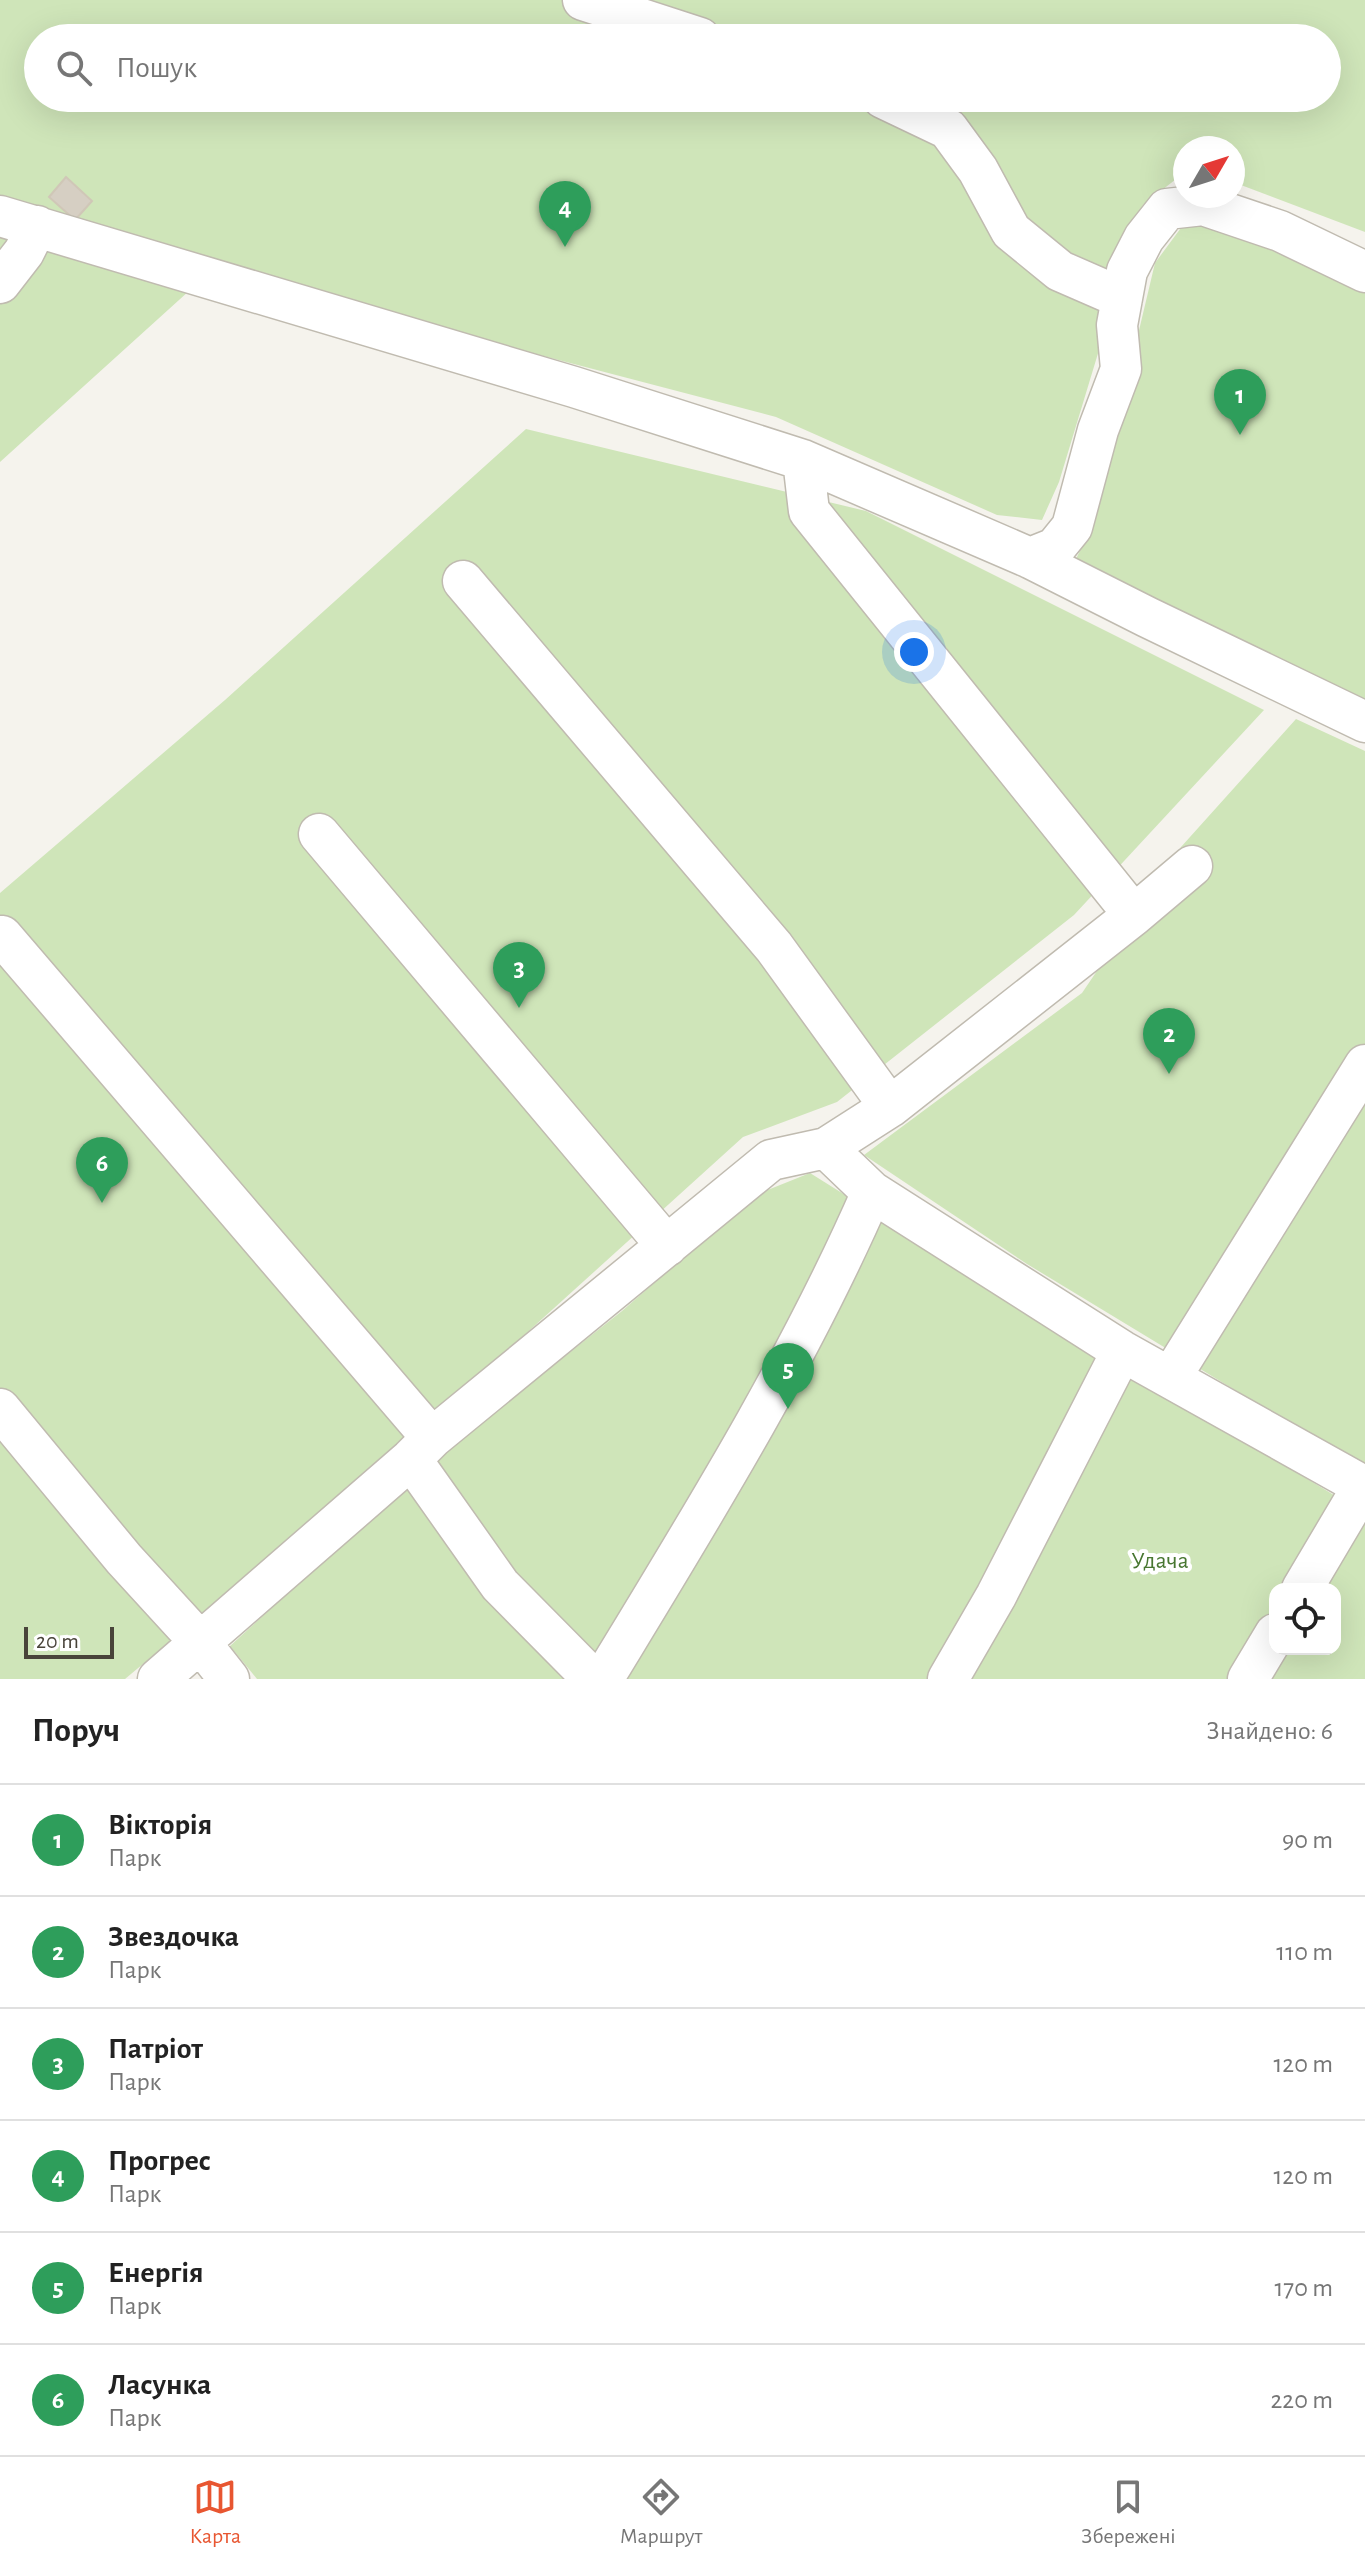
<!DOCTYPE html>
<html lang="uk">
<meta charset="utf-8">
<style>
body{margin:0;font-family:"Alegreya Sans",sans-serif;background:#f6f6f6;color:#222}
.controls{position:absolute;right:24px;bottom:24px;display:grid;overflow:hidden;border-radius:16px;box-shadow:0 8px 32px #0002}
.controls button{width:72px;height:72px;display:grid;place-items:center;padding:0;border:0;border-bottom:2px solid #e0e0e0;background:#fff;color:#222;font:40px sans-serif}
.compass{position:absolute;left:1173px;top:136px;width:72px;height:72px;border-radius:50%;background:#fff;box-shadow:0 8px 32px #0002;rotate:51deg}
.scale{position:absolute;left:24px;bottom:20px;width:90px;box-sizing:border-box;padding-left:8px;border:4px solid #49443a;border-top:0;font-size:22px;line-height:28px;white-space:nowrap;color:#49443a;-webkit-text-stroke:6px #fff;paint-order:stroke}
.you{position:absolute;left:914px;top:652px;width:28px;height:28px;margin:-20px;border:6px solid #fff;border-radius:50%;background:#1a73e8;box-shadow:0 0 0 12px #1a73e833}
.badge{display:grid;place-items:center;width:52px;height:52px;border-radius:50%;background:#e85631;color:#fff;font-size:26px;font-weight:700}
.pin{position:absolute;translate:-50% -66px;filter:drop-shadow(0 2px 4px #0008)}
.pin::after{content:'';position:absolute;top:42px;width:28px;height:24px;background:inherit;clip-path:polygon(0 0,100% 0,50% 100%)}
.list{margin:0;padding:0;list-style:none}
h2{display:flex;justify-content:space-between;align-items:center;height:104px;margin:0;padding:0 32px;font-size:34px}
h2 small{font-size:26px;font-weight:400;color:#767676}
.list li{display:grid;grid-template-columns:52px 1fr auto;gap:24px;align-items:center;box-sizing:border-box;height:112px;padding:0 32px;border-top:2px solid #e0e0e0}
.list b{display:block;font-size:30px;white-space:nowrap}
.list p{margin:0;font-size:26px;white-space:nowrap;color:#767676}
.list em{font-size:26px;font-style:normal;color:#767676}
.icon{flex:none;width:44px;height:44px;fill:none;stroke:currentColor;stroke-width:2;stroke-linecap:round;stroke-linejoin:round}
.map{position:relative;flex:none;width:1365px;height:1679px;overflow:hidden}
.search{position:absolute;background:#fff;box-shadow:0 8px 32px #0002;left:24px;right:24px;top:24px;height:88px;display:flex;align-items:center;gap:20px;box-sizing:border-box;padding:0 28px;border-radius:44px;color:#767676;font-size:30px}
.sheet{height:776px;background:#fff}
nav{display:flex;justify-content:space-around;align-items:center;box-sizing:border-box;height:112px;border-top:2px solid #e0e0e0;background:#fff;font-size:22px;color:#767676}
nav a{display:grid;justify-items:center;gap:4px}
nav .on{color:#e85631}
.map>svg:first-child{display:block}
.green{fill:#cfe5b9;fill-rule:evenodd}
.building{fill:#d6cfc3;stroke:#d0c7b7;stroke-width:2}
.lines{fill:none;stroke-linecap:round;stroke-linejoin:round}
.minor-casing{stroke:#c0bbb0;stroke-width:43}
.minor{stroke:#fff;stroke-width:40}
.labels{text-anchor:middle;stroke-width:8;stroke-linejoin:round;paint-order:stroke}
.park-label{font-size:24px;fill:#487731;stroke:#fff}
</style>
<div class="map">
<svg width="1365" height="1679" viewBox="0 0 1365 1679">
<rect width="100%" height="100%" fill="#f5f3ed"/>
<path class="green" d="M0,0H1365V232L1233,182V148H1185V172L1143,205L1059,482L1042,520L997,515L776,417L348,305L221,262L0,462ZM38,38H1327V98H38Z
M1189,217L1300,253L1365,286V702L1075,561L1093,524L1155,263Z
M526,429L866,511L1264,710L1074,915L837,1102L743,1137L436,1415L0,915V893L225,700Z
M1296,719L1365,751V1469L1027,1264L864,1155L1082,993L1181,847Z
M0,964L410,1441L125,1679H0Z
M810,1173L1104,1357L932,1679H257L230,1646L434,1460L622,1311L755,1195Z
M1122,1366L1365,1514V1679H960ZM1275,1589H1335V1649H1275Z"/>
<path class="building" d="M66,177L92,201L75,220L49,197Z"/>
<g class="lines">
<g class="minor-casing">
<path id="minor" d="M583,0L700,38
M883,98L948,129L978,170L1011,231L1060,271L1122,298
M0,216L574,387L803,460L1030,558L1147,617L1365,722
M0,283L24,252L37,226
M803,460L809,511L1134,915
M1030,558L1055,548L1072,527L1098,430L1121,369L1117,325L1127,271L1144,238L1167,209L1203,205L1280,231L1365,272
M463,581L774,947L890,1107
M319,834L667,1246
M2,936L432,1438
M826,1148L872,1192L1122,1351L1365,1487
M1171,1377L1365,1065
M0,1409L124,1559L200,1642L229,1679
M411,1459L500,1585L593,1679
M1302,1589L1363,1486
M158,1679L411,1459L432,1438L771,1160L826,1148L890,1107L1134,915L1192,866
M603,1679C699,1521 798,1362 872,1192
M948,1679L996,1596L1122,1351
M1248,1679L1275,1634"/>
</g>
<use href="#minor" class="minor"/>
</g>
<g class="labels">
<g class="park-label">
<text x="1160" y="1568">Удача</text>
</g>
</g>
</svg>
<div class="controls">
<button><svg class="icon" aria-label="locate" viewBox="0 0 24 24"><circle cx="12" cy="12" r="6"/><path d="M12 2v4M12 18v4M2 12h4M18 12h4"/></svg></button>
</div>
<svg class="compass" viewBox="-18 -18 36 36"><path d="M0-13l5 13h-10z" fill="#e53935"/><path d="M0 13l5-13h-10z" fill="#767676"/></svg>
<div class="scale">20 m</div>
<div class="you"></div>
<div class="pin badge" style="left:1240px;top:435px;background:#2e9e5b">1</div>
<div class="pin badge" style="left:1169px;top:1074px;background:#2e9e5b">2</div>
<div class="pin badge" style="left:519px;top:1008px;background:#2e9e5b">3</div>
<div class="pin badge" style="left:565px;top:247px;background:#2e9e5b">4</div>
<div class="pin badge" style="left:788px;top:1409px;background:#2e9e5b">5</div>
<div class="pin badge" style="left:102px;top:1203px;background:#2e9e5b">6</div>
<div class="search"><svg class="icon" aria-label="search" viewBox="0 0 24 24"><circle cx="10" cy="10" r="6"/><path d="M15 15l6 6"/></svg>Пошук</div>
</div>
<section class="sheet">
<h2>Поруч<small>Знайдено: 6</small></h2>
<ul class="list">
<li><span class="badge" style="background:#2e9e5b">1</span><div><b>Вікторія</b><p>Парк</p></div><em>90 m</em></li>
<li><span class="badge" style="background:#2e9e5b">2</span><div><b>Звездочка</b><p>Парк</p></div><em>110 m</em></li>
<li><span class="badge" style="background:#2e9e5b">3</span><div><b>Патріот</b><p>Парк</p></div><em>120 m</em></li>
<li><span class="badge" style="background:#2e9e5b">4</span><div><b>Прогрес</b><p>Парк</p></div><em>120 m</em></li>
<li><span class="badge" style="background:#2e9e5b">5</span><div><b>Енергія</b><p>Парк</p></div><em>170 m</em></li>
<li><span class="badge" style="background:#2e9e5b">6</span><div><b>Ласунка</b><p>Парк</p></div><em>220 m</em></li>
</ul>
</section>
<nav>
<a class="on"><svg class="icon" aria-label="map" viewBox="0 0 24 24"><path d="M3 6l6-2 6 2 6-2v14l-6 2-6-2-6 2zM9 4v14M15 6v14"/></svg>Карта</a>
<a><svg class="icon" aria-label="directions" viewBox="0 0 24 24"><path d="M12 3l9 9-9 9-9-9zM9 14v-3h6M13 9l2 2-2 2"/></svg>Маршрут</a>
<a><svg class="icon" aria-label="saved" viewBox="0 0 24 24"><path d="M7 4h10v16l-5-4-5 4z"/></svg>Збережені</a>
</nav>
